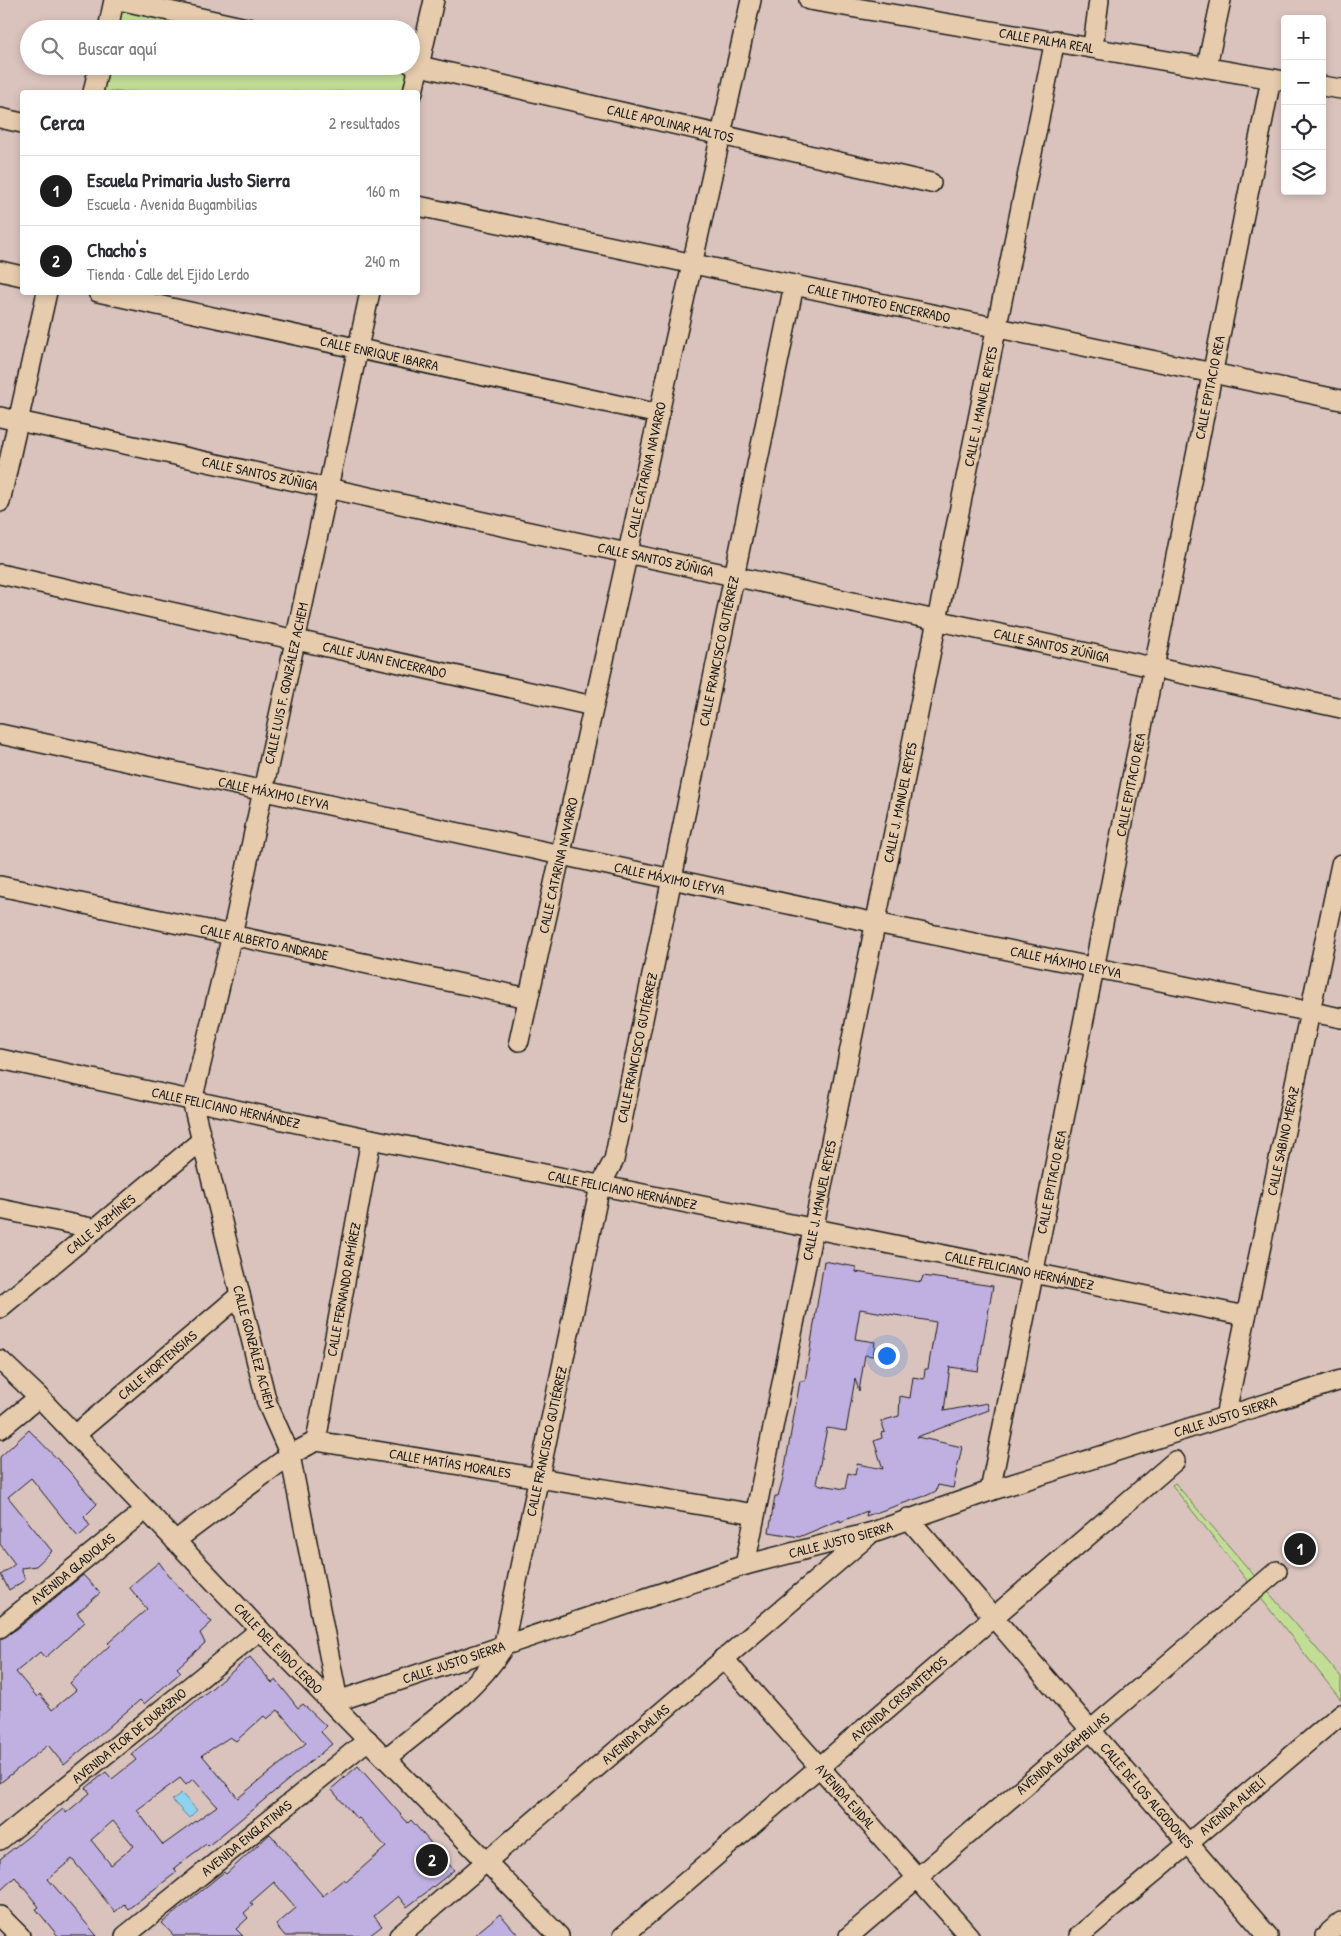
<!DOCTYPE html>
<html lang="es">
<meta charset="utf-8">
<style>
body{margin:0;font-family:"Patrick Hand",sans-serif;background:#f7f7f7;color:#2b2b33}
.controls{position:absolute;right:15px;top:15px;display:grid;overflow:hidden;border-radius:5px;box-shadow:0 2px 8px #0003}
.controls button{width:45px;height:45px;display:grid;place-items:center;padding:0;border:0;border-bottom:1px solid #e1e1e2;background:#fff;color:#2b2b33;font:25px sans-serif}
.you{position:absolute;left:886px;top:1355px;width:18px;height:18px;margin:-12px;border:4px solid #fff;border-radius:50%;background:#1a73e8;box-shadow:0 0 0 8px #1a73e833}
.badge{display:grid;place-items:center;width:32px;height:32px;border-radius:50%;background:#1c1c1c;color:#fff;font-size:16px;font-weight:700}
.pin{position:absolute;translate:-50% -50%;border:2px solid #fff;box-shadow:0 1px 5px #0006}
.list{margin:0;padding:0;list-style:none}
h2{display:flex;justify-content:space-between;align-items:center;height:65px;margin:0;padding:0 20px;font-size:21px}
h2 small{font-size:16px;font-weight:400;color:#7c7c81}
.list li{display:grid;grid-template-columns:32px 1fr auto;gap:15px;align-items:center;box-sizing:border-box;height:70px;padding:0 20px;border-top:1px solid #e1e1e2}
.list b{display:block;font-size:19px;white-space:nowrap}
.list p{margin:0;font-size:16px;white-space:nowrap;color:#7c7c81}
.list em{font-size:16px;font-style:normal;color:#7c7c81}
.icon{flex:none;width:28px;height:28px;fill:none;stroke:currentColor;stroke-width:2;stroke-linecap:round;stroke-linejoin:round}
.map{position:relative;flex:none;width:1341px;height:1936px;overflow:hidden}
.search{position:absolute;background:#fff;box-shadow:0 2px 8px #0003;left:20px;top:20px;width:400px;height:55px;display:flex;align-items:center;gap:12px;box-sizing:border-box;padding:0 18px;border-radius:28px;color:#7c7c81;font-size:19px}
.panel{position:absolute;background:#fff;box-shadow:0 2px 8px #0003;left:20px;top:90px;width:400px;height:205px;border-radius:5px}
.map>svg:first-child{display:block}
.green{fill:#c2de95;stroke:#6f7d58}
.water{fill:#8ed2ef;stroke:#60899b}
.building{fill:#bfb0e1;stroke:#1c1c1c;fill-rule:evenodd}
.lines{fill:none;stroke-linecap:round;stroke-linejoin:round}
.minor-casing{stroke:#1c1c1c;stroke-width:22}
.minor{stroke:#e6cbad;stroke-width:19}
.labels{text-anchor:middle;stroke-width:4;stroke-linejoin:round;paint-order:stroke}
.street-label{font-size:14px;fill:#1c1c1c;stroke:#e6cbad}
</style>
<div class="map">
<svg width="1341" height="1936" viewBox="0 0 1341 1936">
<rect width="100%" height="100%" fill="#dac3bd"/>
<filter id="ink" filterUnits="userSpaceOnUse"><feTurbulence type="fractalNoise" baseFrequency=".02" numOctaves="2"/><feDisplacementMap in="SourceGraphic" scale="10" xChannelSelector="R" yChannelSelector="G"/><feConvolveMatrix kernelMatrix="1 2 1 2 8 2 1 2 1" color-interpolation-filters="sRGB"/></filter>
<g filter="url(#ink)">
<path class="green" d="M112,0L253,29H105Z
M95,66H411L414,92H89Z
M1175,1483L1341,1677V1700L1172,1485Z"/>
<path class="water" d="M181,1793L197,1810L189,1818L172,1800Z"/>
<path class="building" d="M824,1261L856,1267V1272L888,1277L921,1282L923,1276L993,1286L978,1371L950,1367L944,1411L987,1403L989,1410L917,1437L962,1447L953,1488L938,1485L936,1491L928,1495L866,1516L867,1511L840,1522V1520L799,1537L769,1532L775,1496H778L783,1478L800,1381H805ZM860,1309L936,1322L928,1369H925L924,1379L913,1377L910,1398L900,1396L899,1416L881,1421L885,1432L881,1433L882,1438L874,1441L883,1469L857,1464L855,1475L848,1473L845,1489L816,1484L827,1428L846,1431L855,1379L859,1391L865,1355L873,1356L875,1342L855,1339Z
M29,1430L69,1471L97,1504L84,1517L90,1526L78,1537L31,1478L8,1497L52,1551L36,1566L21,1568L25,1580L9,1590L1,1575L15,1564L0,1544V1457Z
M159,1562L168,1575L212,1622L200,1633L205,1643L177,1668L181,1672L144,1704L140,1700L64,1765L48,1745L0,1783V1639L17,1629L83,1575L100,1593L77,1613L85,1622L45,1658L40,1652L16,1672L37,1697L40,1694L52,1710L76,1690L70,1683L110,1645L108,1643L147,1609L129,1587Z
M250,1657L272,1683L276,1680L298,1708L303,1704L326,1726L321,1732L332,1744L208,1846L206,1844L174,1868L177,1872L128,1909L124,1904L115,1912L72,1859L48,1879L97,1936H58L36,1909L39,1907L15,1877L0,1891V1859L63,1809L66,1813L90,1793L86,1788L106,1772L112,1779L136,1760L131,1754ZM278,1710L306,1743L238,1798L202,1755L230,1737L236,1741L264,1716L267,1719ZM180,1778L186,1785L193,1779L217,1806L163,1845L137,1810ZM113,1821L134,1846L111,1865L91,1840Z
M358,1766L408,1823L411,1820L454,1870L428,1891L407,1907L398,1896L374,1916L382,1926L369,1936H285L276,1925L296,1908L274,1882L250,1903L253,1905L244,1913L248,1918L236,1929L243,1936H174L162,1923L224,1872L226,1874L270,1834L323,1896L344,1879L346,1882L386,1847L359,1818L357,1819L331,1789Z
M500,1914L519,1936H473Z"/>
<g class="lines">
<g class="minor-casing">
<g id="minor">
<path d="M119,0L251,29"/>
<path id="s1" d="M809,0L1285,81"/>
<path d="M108,29L114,0"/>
<path d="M1093,46L1099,0"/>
<path id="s2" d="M411,64L931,183"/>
<path d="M1207,66L1221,0"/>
<path d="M1322,86L1341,89"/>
<path d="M93,92L99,66"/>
<path d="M413,92L434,0"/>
<path d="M0,118L22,123"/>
<path id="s3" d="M418,206L1341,400"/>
<path d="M0,271L22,276"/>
<path id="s4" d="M98,292L659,414"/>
<path id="s5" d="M0,417L1341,708"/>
<path d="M0,502L47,292"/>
<path id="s6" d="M0,574L593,706"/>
<path id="s7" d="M0,734L876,923L1341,1018"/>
<path id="s8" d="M0,886L528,998"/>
<path id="s9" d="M519,1041L751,0"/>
<path id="s10" d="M0,1059L371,1139L1246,1316"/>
<path d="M0,1209L96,1229"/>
<path id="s11" d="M0,1308L202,1140"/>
<path id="s12" d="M0,1360L39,1397L260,1630L559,1936"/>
<path id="s13" d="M1225,1417L1341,864"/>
<path d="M0,1429L39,1397"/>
<path id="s14" d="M75,1435L240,1295"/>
<path id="s15" d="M316,1441L371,1139"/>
<path id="s16" d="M990,1491L1271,79"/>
<path id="s17" d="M908,1518L1268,1936"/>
<path id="s18" d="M175,1541L290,1455L316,1441L755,1514"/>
<path id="s19" d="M745,1565L1055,40"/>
<path id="s20" d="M0,1628L145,1510"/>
<path id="s21" d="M723,1658L969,1936"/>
<path id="s22" d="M338,1701L745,1565L873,1532L990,1491L1341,1380"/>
<path id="s23" d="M338,1710V1701L290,1455L267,1403L192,1101L232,935L370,292"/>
<path id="s24" d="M385,1759C426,1725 475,1693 503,1648L600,1186L614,1160L794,285"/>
<path id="s25" d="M0,1840L260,1630"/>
<path d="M0,1916L20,1936"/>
<path id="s26" d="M125,1936L368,1740"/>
<path id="s27" d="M399,1936L868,1536"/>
<path id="s28" d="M623,1936L1175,1461"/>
<path id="s29" d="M849,1936L1277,1571"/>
<path id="s30" d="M1079,1936L1341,1714"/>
<path d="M1325,1936L1341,1922"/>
</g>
</g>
<use href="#minor" class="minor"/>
</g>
</g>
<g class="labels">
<g class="street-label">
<text dy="5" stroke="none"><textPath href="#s1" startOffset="241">CALLE PALMA REAL</textPath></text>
<text dy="5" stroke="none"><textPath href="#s2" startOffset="266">CALLE APOLINAR MALTOS</textPath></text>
<text dy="5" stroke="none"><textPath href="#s3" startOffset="471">CALLE TIMOTEO ENCERRADO</textPath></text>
<text dy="5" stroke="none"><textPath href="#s4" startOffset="288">CALLE ENRIQUE IBARRA</textPath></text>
<text dy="5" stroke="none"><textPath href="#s16" startOffset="1125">CALLE EPITACIO REA</textPath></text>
<text dy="5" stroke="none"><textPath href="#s19" startOffset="1182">CALLE J. MANUEL REYES</textPath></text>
<text dy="5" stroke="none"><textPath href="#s9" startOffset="585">CALLE CATARINA NAVARRO</textPath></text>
<text dy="5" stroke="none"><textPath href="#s5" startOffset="266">CALLE SANTOS ZÚÑIGA</textPath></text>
<text dy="5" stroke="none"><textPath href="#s5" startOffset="671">CALLE SANTOS ZÚÑIGA</textPath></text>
<text dy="5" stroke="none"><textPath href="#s5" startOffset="1076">CALLE SANTOS ZÚÑIGA</textPath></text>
<text dy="5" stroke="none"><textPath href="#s24" startOffset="1184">CALLE FRANCISCO GUTIÉRREZ</textPath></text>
<text dy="5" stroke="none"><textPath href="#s6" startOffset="394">CALLE JUAN ENCERRADO</textPath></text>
<text dy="5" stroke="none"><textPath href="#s23" startOffset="1056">CALLE LUIS F. GONZÁLEZ ACHEM</textPath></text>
<text dy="5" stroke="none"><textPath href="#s16" startOffset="720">CALLE EPITACIO REA</textPath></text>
<text dy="5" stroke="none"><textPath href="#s7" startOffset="280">CALLE MÁXIMO LEYVA</textPath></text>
<text dy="5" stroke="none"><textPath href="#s19" startOffset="778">CALLE J. MANUEL REYES</textPath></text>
<text dy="5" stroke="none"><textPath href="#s9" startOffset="180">CALLE CATARINA NAVARRO</textPath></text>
<text dy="5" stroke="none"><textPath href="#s7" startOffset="685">CALLE MÁXIMO LEYVA</textPath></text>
<text dy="5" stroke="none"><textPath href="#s8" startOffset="270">CALLE ALBERTO ANDRADE</textPath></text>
<text dy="5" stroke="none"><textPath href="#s7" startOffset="1090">CALLE MÁXIMO LEYVA</textPath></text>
<text dy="5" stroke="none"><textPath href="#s24" startOffset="779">CALLE FRANCISCO GUTIÉRREZ</textPath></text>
<text dy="5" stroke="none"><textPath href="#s10" startOffset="231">CALLE FELICIANO HERNÁNDEZ</textPath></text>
<text dy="5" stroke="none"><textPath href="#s13" startOffset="282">CALLE SABINO MERAZ</textPath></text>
<text dy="5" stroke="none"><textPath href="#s16" startOffset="315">CALLE EPITACIO REA</textPath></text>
<text dy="5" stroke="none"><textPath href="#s10" startOffset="636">CALLE FELICIANO HERNÁNDEZ</textPath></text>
<text dy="5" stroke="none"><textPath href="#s19" startOffset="372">CALLE J. MANUEL REYES</textPath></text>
<text dy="5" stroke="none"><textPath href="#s11" startOffset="131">CALLE JAZMÍNES</textPath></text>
<text dy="5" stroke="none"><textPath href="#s10" startOffset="1041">CALLE FELICIANO HERNÁNDEZ</textPath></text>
<text dy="5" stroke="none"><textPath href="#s15" startOffset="154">CALLE FERNANDO RAMÍREZ</textPath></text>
<text transform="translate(254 1347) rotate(75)" y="5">CALLE GONZÁLEZ ACHEM</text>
<text dy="5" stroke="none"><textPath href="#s14" startOffset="108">CALLE HORTENSIAS</textPath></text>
<text dy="5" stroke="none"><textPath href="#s22" startOffset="932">CALLE JUSTO SIERRA</textPath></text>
<text dy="5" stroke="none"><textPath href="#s24" startOffset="374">CALLE FRANCISCO GUTIÉRREZ</textPath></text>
<text dy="5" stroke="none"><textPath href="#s18" startOffset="309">CALLE MATÍAS MORALES</textPath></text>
<text dy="5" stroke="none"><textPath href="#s22" startOffset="528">CALLE JUSTO SIERRA</textPath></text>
<text dy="5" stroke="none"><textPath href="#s20" startOffset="94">AVENIDA GLADIOLAS</textPath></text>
<text dy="5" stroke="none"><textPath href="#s12" startOffset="401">CALLE DEL EJIDO LERDO</textPath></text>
<text dy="5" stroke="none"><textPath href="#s22" startOffset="122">CALLE JUSTO SIERRA</textPath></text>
<text dy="5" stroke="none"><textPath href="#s28" startOffset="364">AVENIDA CRISANTEMOS</textPath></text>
<text dy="5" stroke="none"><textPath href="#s27" startOffset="311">AVENIDA DALIAS</textPath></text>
<text dy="5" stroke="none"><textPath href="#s25" startOffset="166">AVENIDA FLOR DE DURAZNO</textPath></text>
<text dy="5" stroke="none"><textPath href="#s29" startOffset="281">AVENIDA BUGAMBILIAS</textPath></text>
<text dy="5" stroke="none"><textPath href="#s17" startOffset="366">CALLE DE LOS ALGODONES</textPath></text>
<text dy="5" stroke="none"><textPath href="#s21" startOffset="185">AVENIDA EJIDAL</textPath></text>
<text dy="5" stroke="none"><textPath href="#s30" startOffset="201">AVENIDA ALHELÍ</textPath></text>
<text dy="5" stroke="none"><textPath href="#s26" startOffset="156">AVENIDA ENGLATINAS</textPath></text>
</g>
</g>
</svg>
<div class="controls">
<button>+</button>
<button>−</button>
<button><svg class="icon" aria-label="locate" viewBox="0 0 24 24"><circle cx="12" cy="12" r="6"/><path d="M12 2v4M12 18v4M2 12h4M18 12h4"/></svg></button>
<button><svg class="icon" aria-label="layers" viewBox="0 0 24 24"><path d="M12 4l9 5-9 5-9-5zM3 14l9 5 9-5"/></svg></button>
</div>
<div class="you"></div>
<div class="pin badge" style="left:1300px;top:1549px">1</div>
<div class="pin badge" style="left:432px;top:1860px">2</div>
<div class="search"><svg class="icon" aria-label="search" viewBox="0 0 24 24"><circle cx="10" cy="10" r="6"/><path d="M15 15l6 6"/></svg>Buscar aquí</div>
<section class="panel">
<h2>Cerca<small>2 resultados</small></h2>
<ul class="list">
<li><span class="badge">1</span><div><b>Escuela Primaria Justo Sierra</b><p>Escuela · Avenida Bugambilias</p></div><em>160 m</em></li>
<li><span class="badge">2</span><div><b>Chacho's</b><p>Tienda · Calle del Ejido Lerdo</p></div><em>240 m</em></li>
</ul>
</section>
</div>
